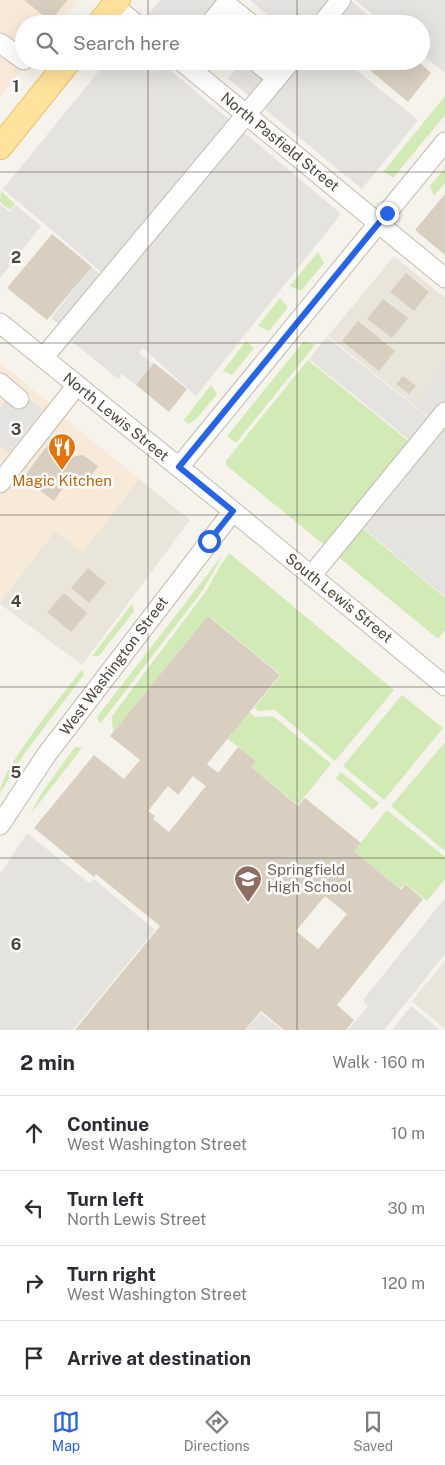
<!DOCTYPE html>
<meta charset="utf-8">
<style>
body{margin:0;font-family:"Public Sans",sans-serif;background:#f2f2f3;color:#2b2b33}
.stop{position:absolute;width:15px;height:15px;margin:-11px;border:4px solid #2563eb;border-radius:50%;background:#fff}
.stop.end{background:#2563eb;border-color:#fff;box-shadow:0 1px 5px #0008}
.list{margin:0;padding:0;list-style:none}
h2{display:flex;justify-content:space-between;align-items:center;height:65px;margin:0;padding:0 20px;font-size:21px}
h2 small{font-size:16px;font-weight:400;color:#7c7c81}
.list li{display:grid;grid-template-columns:32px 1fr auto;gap:15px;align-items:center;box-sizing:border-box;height:75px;padding:0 20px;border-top:1px solid #e1e1e2}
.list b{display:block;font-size:19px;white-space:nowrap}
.list p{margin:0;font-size:16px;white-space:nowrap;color:#7c7c81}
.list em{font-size:16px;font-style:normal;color:#7c7c81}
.icon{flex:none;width:28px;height:28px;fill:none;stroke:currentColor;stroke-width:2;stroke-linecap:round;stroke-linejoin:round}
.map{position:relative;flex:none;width:445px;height:1030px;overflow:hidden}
.search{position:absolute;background:#fff;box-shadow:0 5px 20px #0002;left:15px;right:15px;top:15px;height:55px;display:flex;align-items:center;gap:12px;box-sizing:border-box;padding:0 18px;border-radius:28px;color:#7c7c81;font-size:19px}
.sheet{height:365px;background:#fff}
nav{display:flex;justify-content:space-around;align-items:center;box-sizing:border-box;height:70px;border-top:1px solid #e1e1e2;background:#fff;font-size:14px;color:#7c7c81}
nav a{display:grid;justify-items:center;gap:2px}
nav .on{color:#2563eb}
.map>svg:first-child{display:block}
.residential{fill:#eae5da}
.commercial{fill:#f7ead8}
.green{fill:#d2eab5}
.parking{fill:#e5e3e0}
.building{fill:#d8cfc1;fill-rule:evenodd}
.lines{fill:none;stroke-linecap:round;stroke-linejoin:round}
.minor-casing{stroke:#c2bbae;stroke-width:21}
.major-casing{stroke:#e6c16a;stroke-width:26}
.minor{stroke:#fff;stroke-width:19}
.major{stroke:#ffe39c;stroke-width:24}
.route{stroke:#2563eb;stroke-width:6}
.grid{fill:none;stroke:#4b4439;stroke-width:1;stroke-opacity:0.55}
.labels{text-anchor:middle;stroke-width:5;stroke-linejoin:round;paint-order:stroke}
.street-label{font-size:15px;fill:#4b4439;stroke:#fff}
.food-label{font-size:15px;fill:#c56008;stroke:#fff}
.education-label{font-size:15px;fill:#785e54;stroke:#fff;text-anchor:start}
.grid-label{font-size:16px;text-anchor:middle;font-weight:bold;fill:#4b4439;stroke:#fff;stroke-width:5;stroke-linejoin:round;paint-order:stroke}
</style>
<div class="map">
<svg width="445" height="1030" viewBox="0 0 445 1030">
<rect width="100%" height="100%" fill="#f6f3ec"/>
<path class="residential" d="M394,256L445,298V404L432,420L328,336Z
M139,479L190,520L82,665L0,604V602L55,531L83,552Z
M445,961V1029L412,1001Z"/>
<path class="commercial" d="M0,0H78L59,24H24V61H29L0,96Z
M0,363L53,406L0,473Z
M60,414L139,479L83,552L55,531L0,602V491Z"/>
<path class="green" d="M445,96V115L393,178L384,171Z
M445,168V183L434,196L430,186Z
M1,191L15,204L10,210L0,202Z
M318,252L324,263L301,291L290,286Z
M280,298L288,307L269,331L258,326Z
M246,341L254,348L232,375L223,371Z
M304,341L315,345L236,443L227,436Z
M308,360L412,444L328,548L226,465V461Z
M211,385L217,394L196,419L188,424L184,420Z
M360,526L445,598V630L438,639L336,555Z
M224,553L203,590L100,724L97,717Z
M229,553L394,690L335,761L275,710L258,711L254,708L281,675L209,616L113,732L112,716L207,590L219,568Z
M132,604L134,611L99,656H92Z
M82,669L84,675L24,754L0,793C0,769 65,692 82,669Z
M402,695L443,728L384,800L343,766Z
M249,712L255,717L273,716L331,764L298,805L251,767L256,761L228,739Z
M445,742V851L391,806Z
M75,747L82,748L30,815L41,794Z
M341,772L379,803L373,810L336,778Z
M387,810L445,857V879L427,901L405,883L400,889L354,851Z"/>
<path class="parking" d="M160,0H224L205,24H160L149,14Z
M250,0H332L312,24H278Z
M350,0L379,24H327Z
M355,0H445V73L421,54V24H384Z
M107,61H159L232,122L106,276L3,189Z
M242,61H282L251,97L228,79Z
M299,61H345L418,120L362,189L261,106Z
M240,129L341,214L196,396L143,348L139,353L153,364L136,385L122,374L118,379L68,338Z
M0,204L10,212L16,205L41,226L0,278Z
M92,267L104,278L63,328L51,318Z
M327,337L431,420L413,443L309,359Z
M445,363V403L432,419L415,406L436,380L433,377Z
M16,388L43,410L9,453L0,446V407Z
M445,420V597L360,525Z
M27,833L89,883L94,879L155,930L73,1030H0V874Z
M445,898V954L384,1030H348L368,1006L363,1000Z
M411,1006L440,1030H392Z
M261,1013L282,1030H246Z"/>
<path class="building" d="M24,0H68L50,21Z
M228,9L244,24H215Z
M359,61H418L431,73L408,102Z
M445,194V255L415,230Z
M52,234L92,267L47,320L7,288Z
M406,273L429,292L414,311L390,292Z
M383,299L408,318L392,338L367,319Z
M358,321L395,351L379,371L342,341Z
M154,363L187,389L169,412L136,385Z
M403,376L416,386L409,394L396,384Z
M47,446L62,458L83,455L98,466L87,482L65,485L54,501L23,478Z
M88,568L106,583L89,603L71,588Z
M64,593L87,613L71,632L47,612Z
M208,616L280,675L207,764L218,773L238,747L256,761L251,767L298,806L305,798L361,843L354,851L401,890L405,884L423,899L337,1005L354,1020L346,1030H284L261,1011L245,1030H75L160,926L96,874L94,877L34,828L94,755L124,779L140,760L110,736ZM193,776L206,786L169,832L153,819L155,816L148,811L168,786L178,795ZM325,896L347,914L318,949L296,931Z"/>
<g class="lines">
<g class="minor-casing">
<path id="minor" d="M114,6L136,24
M210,24L226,4L251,24
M322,24L341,0
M0,43L24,60
M181,61L445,278
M260,65L277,78
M0,323L217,498L445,686
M43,358L291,61
M0,383L19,399
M179,467L445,142
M0,483L77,385
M311,576L445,412
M0,825L47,754L233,511"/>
</g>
<g class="major-casing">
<path id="major" d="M99,24L118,0
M0,147L69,61"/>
</g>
<use href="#minor" class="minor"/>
<use href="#major" class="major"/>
</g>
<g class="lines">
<path class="route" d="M209,541L233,511L179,467L387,213"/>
</g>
<path class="grid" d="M148,0V24M297,0V24M148,61V1030M297,61V1030M0,172H445M0,343H445M0,515H445M0,687H445M0,858H445"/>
<defs>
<g id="restaurant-pin" transform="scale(1.4375)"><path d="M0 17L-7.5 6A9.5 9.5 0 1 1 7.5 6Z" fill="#e8710a" stroke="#fff"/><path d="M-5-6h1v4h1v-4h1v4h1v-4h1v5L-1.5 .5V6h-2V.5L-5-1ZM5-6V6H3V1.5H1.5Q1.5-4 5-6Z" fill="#fff"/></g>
<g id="school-pin" transform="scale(1.4375)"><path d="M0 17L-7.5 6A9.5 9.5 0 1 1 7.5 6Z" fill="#8d6e63" stroke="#fff"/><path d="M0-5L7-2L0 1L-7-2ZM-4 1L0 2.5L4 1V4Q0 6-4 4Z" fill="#fff"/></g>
</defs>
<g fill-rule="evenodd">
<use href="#restaurant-pin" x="62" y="447"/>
<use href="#school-pin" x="248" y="879"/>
</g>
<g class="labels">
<g class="street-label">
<text transform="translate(280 142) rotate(39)" y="5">North Pasfield Street</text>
<text transform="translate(116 417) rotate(39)" y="5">North Lewis Street</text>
<text transform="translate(339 598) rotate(39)" y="5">South Lewis Street</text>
<text transform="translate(114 666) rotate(-53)" y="5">West Washington Street</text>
</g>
<g class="food-label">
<text x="62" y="486">Magic Kitchen</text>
</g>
<g class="education-label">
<text x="267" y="875">Springfield<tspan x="267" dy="17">High School</tspan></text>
</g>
</g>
<g class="grid-label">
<text x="16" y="92">1</text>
<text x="16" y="263">2</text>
<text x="16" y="435">3</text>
<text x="16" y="607">4</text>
<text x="16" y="778">5</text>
<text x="16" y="950">6</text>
</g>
</svg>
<div class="stop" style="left:209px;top:541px"></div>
<div class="stop end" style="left:387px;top:213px"></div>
<div class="search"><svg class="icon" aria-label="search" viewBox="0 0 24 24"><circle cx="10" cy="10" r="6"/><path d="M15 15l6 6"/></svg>Search here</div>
</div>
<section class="sheet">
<h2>2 min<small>Walk · 160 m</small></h2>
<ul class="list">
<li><svg class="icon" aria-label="ahead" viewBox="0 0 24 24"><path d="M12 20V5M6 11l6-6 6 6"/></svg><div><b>Continue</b><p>West Washington Street</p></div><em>10 m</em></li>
<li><svg class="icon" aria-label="left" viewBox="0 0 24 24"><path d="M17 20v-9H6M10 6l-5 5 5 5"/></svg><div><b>Turn left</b><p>North Lewis Street</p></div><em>30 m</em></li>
<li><svg class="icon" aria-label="right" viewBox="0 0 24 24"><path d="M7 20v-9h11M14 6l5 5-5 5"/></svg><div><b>Turn right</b><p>West Washington Street</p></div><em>120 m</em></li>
<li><svg class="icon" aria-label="arrive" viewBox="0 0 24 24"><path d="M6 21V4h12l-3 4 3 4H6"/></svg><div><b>Arrive at destination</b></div></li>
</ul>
</section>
<nav>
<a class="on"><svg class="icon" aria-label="map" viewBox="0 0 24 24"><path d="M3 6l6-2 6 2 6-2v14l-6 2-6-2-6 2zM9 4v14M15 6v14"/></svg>Map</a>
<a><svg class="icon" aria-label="directions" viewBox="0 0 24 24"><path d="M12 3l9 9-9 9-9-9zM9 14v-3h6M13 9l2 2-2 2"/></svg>Directions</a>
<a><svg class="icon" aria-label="saved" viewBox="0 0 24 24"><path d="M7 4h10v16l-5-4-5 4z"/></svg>Saved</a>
</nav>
